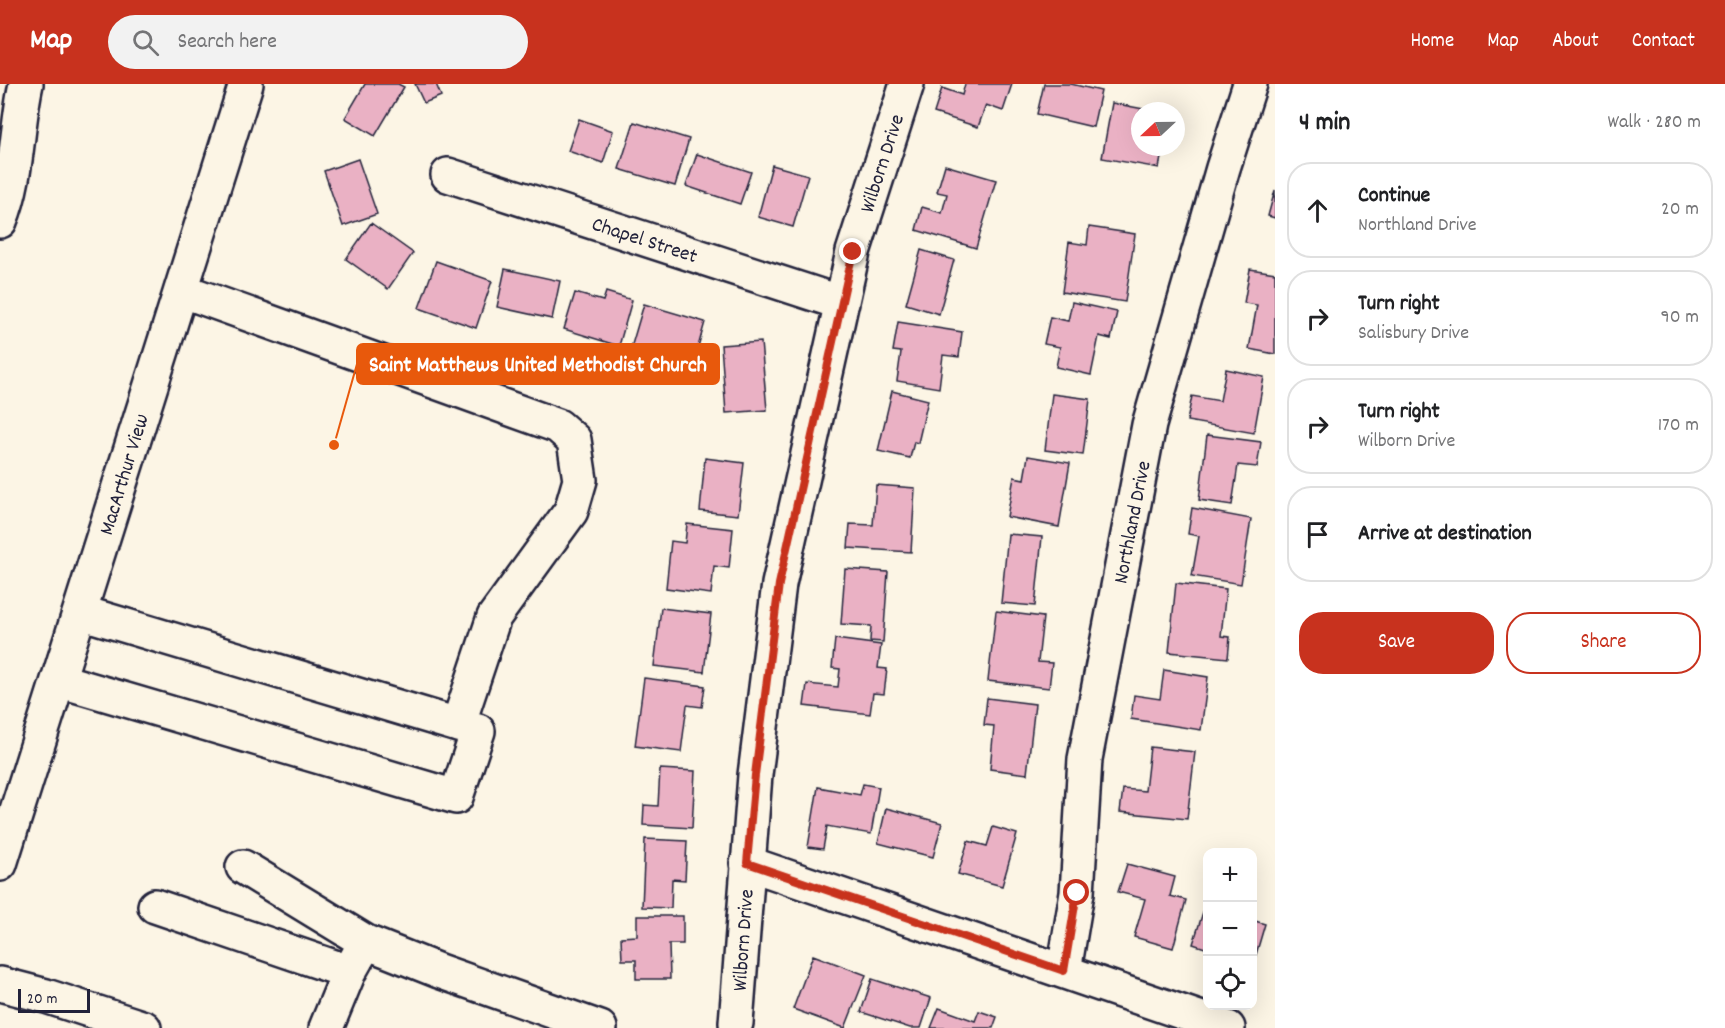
<!DOCTYPE html>
<meta charset="utf-8">
<style>
body{margin:0;font-family:Dekko,sans-serif;background:#f2f2f2;color:#202124}
.controls{position:absolute;right:18px;bottom:18px;display:grid;overflow:hidden;border-radius:12px;box-shadow:0 6px 24px #0002}
.controls button{width:54px;height:54px;display:grid;place-items:center;padding:0;border:0;border-bottom:2px solid #e0e0e0;background:#fff;color:#202124;font:30px sans-serif}
.compass{position:absolute;left:1131px;top:18px;width:54px;height:54px;border-radius:50%;background:#fff;box-shadow:0 6px 24px #0002;rotate:248deg}
.scale{position:absolute;left:18px;bottom:15px;width:72px;box-sizing:border-box;padding-left:6px;border:3px solid #22223b;border-top:0;font-size:16px;line-height:21px;white-space:nowrap;color:#22223b;-webkit-text-stroke:4px #fcf5e5;paint-order:stroke}
.stop{position:absolute;width:18px;height:18px;margin:-14px;border:4px solid #c8321e;border-radius:50%;background:#fff}
.stop.end{background:#c8321e;border-color:#fff;box-shadow:0 2px 6px #0008}
.list{margin:0;padding:0;list-style:none}
h2{display:flex;justify-content:space-between;align-items:center;height:78px;margin:0;padding:0 24px;font-size:26px}
h2 small{font-size:20px;font-weight:400;color:#757577}
.list li{display:grid;grid-template-columns:39px 1fr auto;gap:18px;align-items:center;box-sizing:border-box;height:96px;margin:0 12px 12px;padding:0 12px;border:2px solid #e0e0e0;border-radius:24px}
.list b{display:block;font-size:22px;white-space:nowrap}
.list p{margin:0;font-size:20px;white-space:nowrap;color:#757577}
.list em{font-size:20px;font-style:normal;color:#757577}
.actions{display:flex;gap:12px;padding:18px 24px}
.actions a{flex:1;padding:14px 0;border:2px solid #c8321e;border-radius:24px;text-align:center;font-size:21px;color:#c8321e}
.actions .main{background:#c8321e;color:#fff}
.icon{flex:none;width:33px;height:33px;fill:none;stroke:currentColor;stroke-width:2;stroke-linecap:round;stroke-linejoin:round}
.map{position:relative;flex:none;width:1275px;height:944px;overflow:hidden}
header{display:flex;align-items:center;gap:36px;box-sizing:border-box;height:84px;padding:0 30px;background:#c8321e;color:#fff}
header strong{font-size:28px}
nav{display:flex;gap:33px;margin-inline-start:auto;font-size:21px}
.search{width:420px;height:54px;background:#f2f2f2;display:flex;align-items:center;gap:15px;box-sizing:border-box;padding:0 21px;border-radius:33px;color:#757577;font-size:22px}
main{display:flex}
aside{flex:1;background:#fff}
.map>svg:first-child{display:block}
.building{fill:#eab1c4;stroke:#22223b;stroke-width:1.5}
.lines{fill:none;stroke-linecap:round;stroke-linejoin:round}
.minor-casing{stroke:#22223b;stroke-width:38}
.minor{stroke:#fcf5e5;stroke-width:33}
.route{stroke:#c8321e;stroke-width:8}
.labels{text-anchor:middle;stroke-width:4.5;stroke-linejoin:round;paint-order:stroke}
.street-label{font-size:21px;fill:#22223b;stroke:#fcf5e5}
.leader{fill:none;stroke:#e8590c;stroke-width:2}
.callout-dot{fill:#e8590c;stroke:#fcf5e5;stroke-width:2}
.callout{fill:#e8590c;stroke:#e8590c;stroke-width:2}
.callout-label{font-size:22px;text-anchor:middle;font-weight:bold;fill:#fff}
</style>
<header>
<strong>Map</strong>
<div class="search"><svg class="icon" aria-label="search" viewBox="0 0 24 24"><circle cx="10" cy="10" r="6"/><path d="M15 15l6 6"/></svg>Search here</div>
<nav><a>Home</a><a>Map</a><a>About</a><a>Contact</a></nav>
</header>
<main>
<div class="map">
<svg width="1275" height="944" viewBox="0 0 1275 944">
<rect width="100%" height="100%" fill="#fcf5e5"/>
<filter id="ink" filterUnits="userSpaceOnUse"><feTurbulence type="fractalNoise" baseFrequency=".0167" numOctaves="2"/><feDisplacementMap in="SourceGraphic" scale="12" xChannelSelector="R" yChannelSelector="G"/><feConvolveMatrix kernelMatrix="1 2 1 2 8 2 1 2 1" color-interpolation-filters="sRGB"/></filter>
<g filter="url(#ink)">
<path class="building" d="M365,0H398L404,3L375,52L345,34Z
M415,0H436L441,12L424,19Z
M965,0H1012L1003,27L986,21L978,43L934,29L942,4L962,11Z
M1044,0H1071L1101,7L1093,43L1037,30Z
M1112,19L1154,27H1140V63H1163L1159,84L1102,74Z
M579,35L613,47L603,79L568,67Z
M634,38L689,55L675,102L619,85Z
M697,70L751,88L740,120L686,102Z
M358,75L377,130L343,142L324,87Z
M772,81L808,91L793,143L758,133Z
M945,81L996,96L976,164L916,146L922,123L942,129L947,110L937,108Z
M1275,106V134L1268,132Z
M371,139L413,169L388,205L346,175Z
M1089,143L1135,150L1125,218L1062,208L1069,158L1087,161Z
M921,166L954,176L939,230L906,220Z
M436,177L492,197L476,244L419,224Z
M505,185L560,197L552,235L497,223Z
M1250,185L1275,189V270L1249,265L1257,221L1244,219Z
M606,208L632,216L619,262L564,245L575,209L603,217Z
M1072,218L1117,228L1111,255L1099,252L1091,291L1056,283L1060,263L1044,260L1050,233L1068,237Z
M644,220L705,238L694,277L672,271L670,276L631,264Z
M898,238L962,248L959,273L943,271L939,304L897,297L901,268L893,267Z
M761,258L767,326L726,329L721,261Z
M1226,285L1264,293L1254,349L1187,337L1192,312L1220,317Z
M892,307L928,316L918,359L914,358L910,374L878,367Z
M1052,310L1090,315L1083,371L1045,366Z
M1207,351L1261,358L1257,383L1238,381L1232,421L1199,416Z
M1028,372L1070,379L1059,443L1007,433L1014,393L1024,395Z
M705,374L744,379L738,431L700,427Z
M876,401L915,404L911,468L848,464L850,440L873,441Z
M1192,424L1251,435L1241,500L1192,492L1199,452L1188,450Z
M687,440L733,445L729,484L714,482L711,510L666,504L671,457L685,459Z
M1008,450L1042,453L1035,522L1001,519Z
M845,485L888,488L883,558L870,557L871,542L841,540Z
M1176,499L1226,505L1221,552L1230,553L1228,574L1169,568Z
M661,524L711,530L704,588L654,582Z
M996,527L1043,533L1038,578L1052,579L1049,604L988,597Z
M835,555L881,561L878,584L887,585L884,610L873,609L870,630L804,622L807,600L838,603L840,585L832,584Z
M1164,586L1208,593L1201,646L1131,635L1134,611L1160,615Z
M644,594L705,602L702,623L687,621L681,668L635,662Z
M987,614L1035,620L1027,690L990,685L994,642L984,641Z
M1150,663L1195,668L1187,735L1120,728L1123,705L1145,707Z
M660,685L695,687L692,744L643,741L644,721L658,722Z
M863,700L879,703L871,750L827,742L823,765L808,763L818,703L860,711Z
M886,724L942,739L933,773L878,759Z
M993,743L1017,750L1002,802L958,790L968,757L987,762Z
M645,755L687,757L685,796L672,795L671,824L642,823Z
M1127,780L1175,793L1170,812L1186,816L1173,864L1134,853L1145,815L1118,808Z
M1203,828L1208,829V865L1193,860Z
M637,832H683V860H669L670,895H636V876H622L621,853L637,852Z
M1252,836L1265,840L1252,884Z
M813,871L866,891L845,944L793,925Z
M872,895L931,914L921,944H910L861,928Z
M939,924L975,937L979,927L997,933L993,944H931Z"/>
<g class="lines">
<g class="minor-casing">
<path id="minor" d="M448,91L842,219
M0,137C18,93 16,45 26,0
M181,206L558,342L574,356L580,396L571,427L494,533L458,641
M58,596L456,713L478,647L80,528
M747,779L1228,944
M0,780L246,0
M243,783L366,858
M155,822L349,888
M1064,887L1077,809L1085,675L1149,341L1223,84L1250,0
M0,900L46,912L144,944
M736,939L755,691L779,500L853,168L907,0
M326,944L349,888L366,858L439,887L600,944"/>
</g>
<use href="#minor" class="minor"/>
</g>
</g>
<g class="lines" filter="url(#ink)">
<path class="route" d="M853,168L779,500L755,691L747,779L1064,887L1077,809"/>
</g>
<g class="labels">
<g class="street-label">
<text transform="translate(881 79) rotate(-72)" y="7">Wilborn Drive</text>
<text transform="translate(645 155) rotate(18)" y="7">Chapel Street</text>
<text transform="translate(123 390) rotate(-73)" y="7">MacArthur View</text>
<text transform="translate(1131 438) rotate(-79)" y="7">Northland Drive</text>
<text transform="translate(742 856) rotate(-86)" y="7">Wilborn Drive</text>
</g>
</g>
<path class="leader" d="M334 361L357 280"/>
<circle class="callout-dot" cx="334" cy="361" r="6"/>
<rect class="callout" x="357" y="260" width="362" height="40" rx="6"/>
<g class="callout-label">
<text x="538" y="287">Saint Matthews United Methodist Church</text>
</g>
</svg>
<div class="controls">
<button>+</button>
<button>−</button>
<button><svg class="icon" aria-label="locate" viewBox="0 0 24 24"><circle cx="12" cy="12" r="6"/><path d="M12 2v4M12 18v4M2 12h4M18 12h4"/></svg></button>
</div>
<svg class="compass" viewBox="-18 -18 36 36"><path d="M0-13l5 13h-10z" fill="#e53935"/><path d="M0 13l5-13h-10z" fill="#757577"/></svg>
<div class="scale">20 m</div>
<div class="stop" style="left:1077px;top:809px"></div>
<div class="stop end" style="left:853px;top:168px"></div>
</div>
<aside>
<h2>4 min<small>Walk · 280 m</small></h2>
<ul class="list">
<li><svg class="icon" aria-label="ahead" viewBox="0 0 24 24"><path d="M12 20V5M6 11l6-6 6 6"/></svg><div><b>Continue</b><p>Northland Drive</p></div><em>20 m</em></li>
<li><svg class="icon" aria-label="right" viewBox="0 0 24 24"><path d="M7 20v-9h11M14 6l5 5-5 5"/></svg><div><b>Turn right</b><p>Salisbury Drive</p></div><em>90 m</em></li>
<li><svg class="icon" aria-label="right" viewBox="0 0 24 24"><path d="M7 20v-9h11M14 6l5 5-5 5"/></svg><div><b>Turn right</b><p>Wilborn Drive</p></div><em>170 m</em></li>
<li><svg class="icon" aria-label="arrive" viewBox="0 0 24 24"><path d="M6 21V4h12l-3 4 3 4H6"/></svg><div><b>Arrive at destination</b></div></li>
</ul>
<div class="actions"><a class="main">Save</a><a>Share</a></div>
</aside>
</main>
